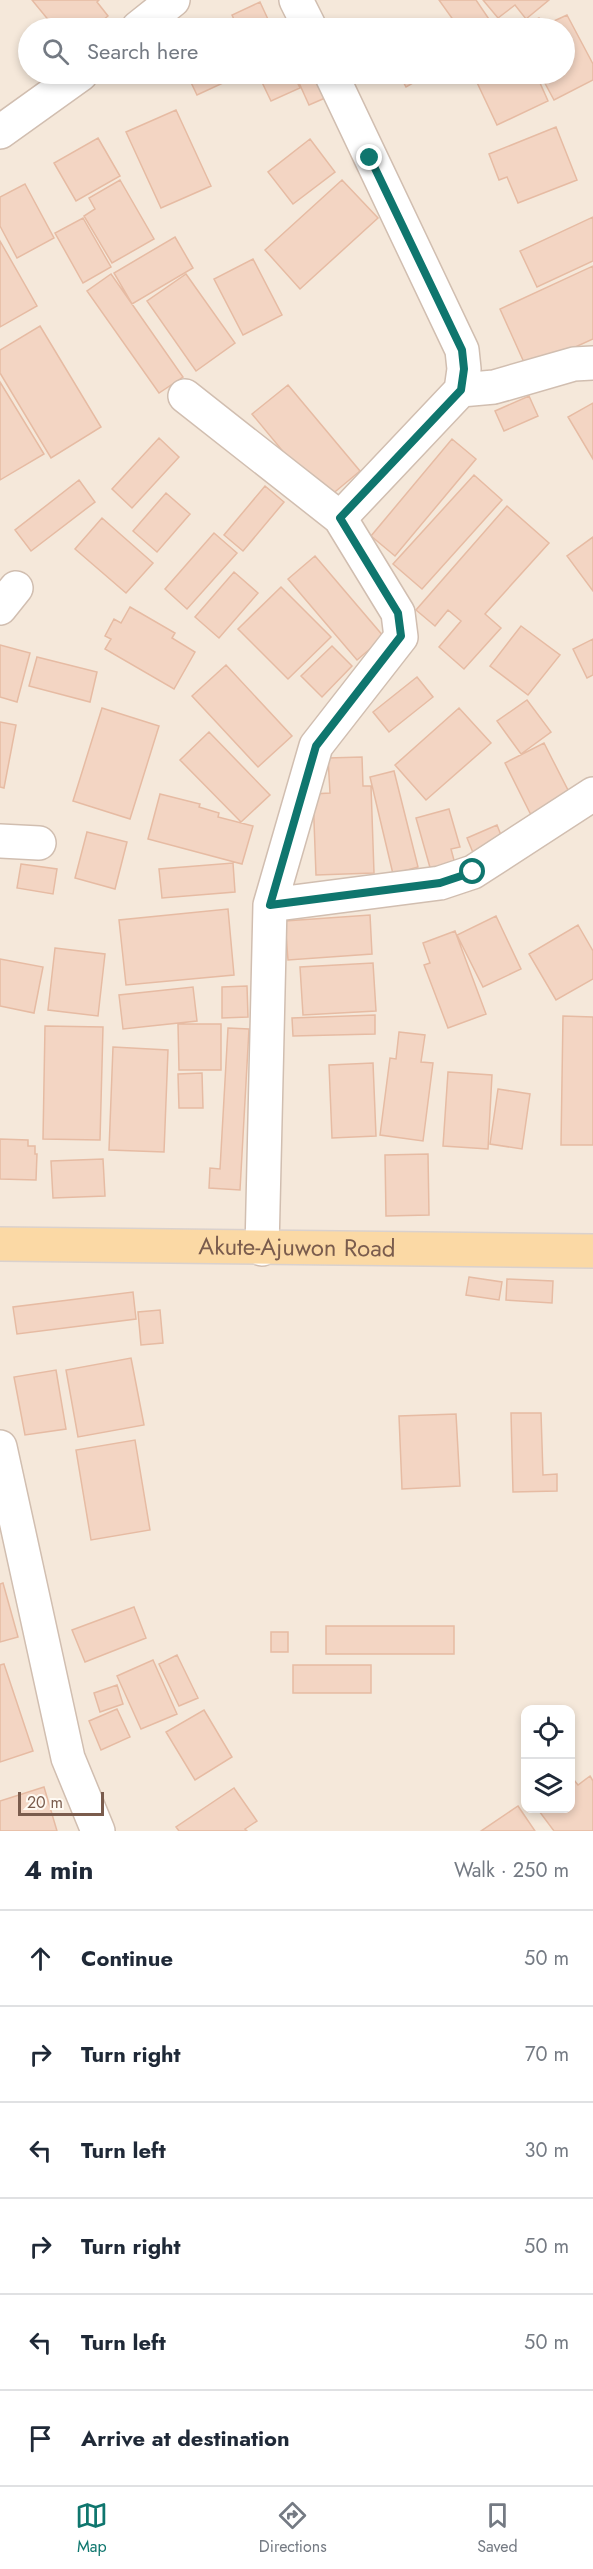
<!DOCTYPE html>
<meta charset="utf-8">
<style>
body{margin:0;font-family:Jost,sans-serif;background:#f2f2f3;color:#1f2937}
.controls{position:absolute;right:18px;bottom:18px;display:grid;overflow:hidden;border-radius:12px;box-shadow:0 3px 9px #0003}
.controls button{width:54px;height:54px;display:grid;place-items:center;padding:0;border:0;border-bottom:2px solid #e0e1e3;background:#fff;color:#1f2937;font:30px sans-serif}
.scale{position:absolute;left:18px;bottom:15px;width:86px;box-sizing:border-box;padding-left:6px;border:3px solid #7a5c4d;border-top:0;font-size:16px;line-height:21px;white-space:nowrap;color:#7a5c4d;-webkit-text-stroke:4px #fffaf3;paint-order:stroke}
.stop{position:absolute;width:18px;height:18px;margin:-14px;border:4px solid #0f766e;border-radius:50%;background:#fff}
.stop.end{background:#0f766e;border-color:#fff;box-shadow:0 2px 6px #0008}
.list{margin:0;padding:0;list-style:none}
h2{display:flex;justify-content:space-between;align-items:center;height:78px;margin:0;padding:0 24px;font-size:26px}
h2 small{font-size:20px;font-weight:400;color:#747a83}
.list li{display:grid;grid-template-columns:39px 1fr auto;gap:18px;align-items:center;box-sizing:border-box;height:96px;padding:0 24px;border-top:2px solid #e0e1e3}
.list b{display:block;font-size:22px;white-space:nowrap}
.list em{font-size:20px;font-style:normal;color:#747a83}
.icon{flex:none;width:33px;height:33px;fill:none;stroke:currentColor;stroke-width:2;stroke-linecap:round;stroke-linejoin:round}
.map{position:relative;flex:none;width:593px;height:1831px;overflow:hidden}
.search{position:absolute;background:#fff;box-shadow:0 3px 9px #0003;left:18px;right:18px;top:18px;height:66px;display:flex;align-items:center;gap:15px;box-sizing:border-box;padding:0 21px;border-radius:33px;color:#747a83;font-size:22px}
.sheet{height:654px;background:#fff}
nav{display:flex;justify-content:space-around;align-items:center;box-sizing:border-box;height:84px;border-top:2px solid #e0e1e3;background:#fff;font-size:16px;color:#747a83}
nav a{display:grid;justify-items:center;gap:3px}
nav .on{color:#0f766e}
.map>svg:first-child{display:block}
.residential{fill:#f5e8da;fill-rule:evenodd}
.building{fill:#f3d5c3;stroke:#e6bba3;stroke-width:1.5}
.lines{fill:none;stroke-linecap:round;stroke-linejoin:round}
.minor-casing{stroke:#d1beb0;stroke-width:36}
.major-casing{stroke:#dad1cd;stroke-width:36}
.minor{stroke:#fff;stroke-width:33}
.major{stroke:#fbd9a5;stroke-width:33}
.route{stroke:#0f766e;stroke-width:8}
.labels{text-anchor:middle;stroke-width:4.5;stroke-linejoin:round;paint-order:stroke}
.street-label{font-size:24px;fill:#7a5c4d;stroke:#fffaf3}
</style>
<div class="map">
<svg width="593" height="1831" viewBox="0 0 593 1831">
<rect width="100%" height="100%" fill="#fdf6ec"/>
<path class="residential" d="M0,0H593V1831H0ZM28,28H564V74H28ZM526,1710H570V1808H526Z"/>
<path class="building" d="M32,0H99L97,2L108,16L93,28H55Z
M439,0H476L495,28H459Z
M483,0H549L526,19L515,5L498,18Z
M260,2L272,28H238L232,15Z
M567,15L593,64V80L554,100L540,74H564V28H517L539,18L543,26Z
M187,74H234L236,77L197,95Z
M258,74H293L300,88L271,101Z
M295,74H322L332,95L309,105Z
M399,74H417L420,79L406,87Z
M473,74H536L548,101L497,125Z
M176,110L211,186L161,208L126,132Z
M556,127L577,180L518,203L507,177L499,180L489,154Z
M98,138L120,176L76,201L54,163Z
M310,139L335,172L293,204L268,172Z
M120,180L154,239L112,263L84,216L95,209L89,198Z
M342,180L378,218L300,289L265,250Z
M25,184L54,238L17,258L0,226V197Z
M593,217V261L537,287L520,251Z
M83,218L111,267L83,283L55,233Z
M175,237L193,268L132,304L114,273Z
M0,241L37,306L0,327Z
M253,259L282,315L243,335L214,279Z
M593,266V339L527,369L500,309Z
M111,274L183,377L159,393L87,291Z
M186,274L235,343L196,371L147,301Z
M40,326L101,427L51,458L0,373V350Z
M0,382L44,454L0,480Z
M288,385L360,471L324,501L252,414Z
M529,396L538,416L504,431L495,411Z
M593,403V459L568,417Z
M159,438L179,457L132,508L112,489Z
M452,439L476,459L395,556L371,536Z
M474,475L502,500L422,589L393,564Z
M79,480L95,502L31,551L15,530Z
M265,486L284,502L243,551L224,535Z
M166,493L190,514L157,552L133,531Z
M507,506L549,543L485,614L501,628L464,669L439,647L461,621L448,610L435,626L416,610Z
M102,518L153,563L126,593L75,549Z
M214,533L237,553L187,609L165,589Z
M593,537V591L567,556Z
M315,556L384,637L357,660L288,579Z
M234,572L258,593L219,638L195,617Z
M281,587L331,637L288,679L238,629Z
M130,607L175,633L172,638L195,652L174,689L105,649L111,639L105,636L114,619L121,623Z
M521,626L560,655L528,695L490,666Z
M593,639V675L587,678L573,649Z
M0,645L30,653L17,702L0,697Z
M332,646L352,666L322,697L301,676Z
M37,657L97,672L90,702L29,686Z
M226,665L292,736L258,767L192,696Z
M417,677L433,697L389,732L373,712Z
M527,700L551,732L521,754L497,721Z
M102,708L159,726L130,819L73,801Z
M459,708L491,743L426,800L395,765Z
M0,722L16,725L4,788L0,787Z
M209,732L270,795L241,822L180,760Z
M544,743L571,796L531,815L505,763Z
M362,757L363,786H371L374,873L316,875L313,794L330,793L328,758Z
M394,771L418,867L393,874L370,777Z
M160,794L200,804L199,807L219,813L218,817L253,826L242,864L148,839Z
M449,809L460,847L451,849L455,864L431,871L416,818Z
M497,825L506,848L476,860L467,838Z
M87,832L127,842L115,889L75,878Z
M233,863L235,892L162,898L159,869Z
M21,864L57,869L53,894L17,888Z
M228,909L234,975L126,985L119,920Z
M370,915L372,954L288,960L285,921Z
M496,916L521,969L483,987L457,935Z
M578,925L593,951V979L556,1000L529,954Z
M455,931L486,1014L448,1028L424,965L430,963L423,943Z
M55,948L105,954L98,1016L48,1010Z
M0,959L43,967L34,1013L0,1006Z
M373,963L376,1011L303,1015L300,967Z
M247,986L248,1017L222,1018V987Z
M193,987L197,1021L123,1029L119,995Z
M375,1015V1034L293,1036L292,1018Z
M563,1016L593,1017V1145H561Z
M178,1024H221V1070H179Z
M45,1026L103,1027L100,1140L43,1139Z
M228,1028L249,1029L240,1190L209,1188L210,1168L220,1169Z
M399,1032L425,1035L421,1062L433,1063L423,1141L380,1135L390,1058L396,1059Z
M113,1047L168,1050L164,1152L109,1150Z
M373,1063L376,1136L332,1138L329,1065Z
M448,1072L492,1075L488,1149L443,1146Z
M202,1073L203,1108H179L178,1074Z
M498,1089L530,1094L522,1149L490,1144Z
M0,1139L28,1140V1146H35V1154H37L36,1180L0,1179Z
M428,1154L429,1215L386,1216L385,1155Z
M103,1159L105,1196L53,1198L51,1161Z
M469,1277L502,1282L499,1300L466,1295Z
M507,1279L553,1281L552,1303L506,1300Z
M133,1292L136,1319L17,1334L13,1307Z
M160,1310L163,1343L141,1345L138,1312Z
M131,1358L144,1425L78,1437L66,1370Z
M56,1370L66,1429L25,1435L14,1377Z
M511,1413H541L543,1475L557,1474V1491L513,1492Z
M456,1414L460,1486L402,1489L399,1416Z
M135,1440L150,1530L91,1540L76,1450Z
M3,1583L18,1637L0,1642V1584Z
M134,1607L146,1638L85,1662L72,1630Z
M326,1626H454V1654H326Z
M271,1632H288V1652H271Z
M177,1655L198,1698L179,1706L159,1664Z
M153,1660L177,1714L141,1729L117,1676Z
M4,1664L33,1751L0,1762V1665Z
M293,1665H371V1693H293Z
M117,1685L123,1704L100,1712L94,1693Z
M117,1709L130,1737L101,1750L89,1721Z
M204,1710L232,1757L195,1780L166,1732Z
M590,1776L593,1781V1831H554L539,1811L543,1808H570V1782L574,1780L578,1785Z
M44,1787L57,1831H0V1801Z
M234,1788L257,1821L245,1829L247,1831H179L176,1827Z
M518,1806L535,1831H481Z"/>
<g class="lines">
<g class="minor-casing">
<path id="minor" d="M296,0L310,28
M138,28L173,0
M331,74L462,350L464,369L461,390L340,518
M0,132L81,74
M461,390L494,387L574,364L593,363
M185,396L340,518L398,613L401,637L316,746L270,905L262,1249
M0,608L16,588
M0,841L39,843
M270,905L440,883L473,872L593,794
M0,1447L68,1758L98,1831"/>
</g>
<g class="major-casing">
<g id="major">
<path id="s1" d="M0,1244L593,1251"/>
</g>
</g>
<use href="#minor" class="minor"/>
<use href="#major" class="major"/>
</g>
<g class="lines">
<path class="route" d="M370,158L462,350L464,369L461,390L340,518L398,613L401,636L316,746L270,905L440,883L473,872"/>
</g>
<g class="labels">
<g class="street-label">
<text dy="8" stroke="none"><textPath href="#s1" startOffset="297">Akute-Ajuwon Road</textPath></text>
</g>
</g>
</svg>
<div class="controls">
<button><svg class="icon" aria-label="locate" viewBox="0 0 24 24"><circle cx="12" cy="12" r="6"/><path d="M12 2v4M12 18v4M2 12h4M18 12h4"/></svg></button>
<button><svg class="icon" aria-label="layers" viewBox="0 0 24 24"><path d="M12 4l9 5-9 5-9-5zM3 14l9 5 9-5"/></svg></button>
</div>
<div class="scale">20 m</div>
<div class="stop" style="left:473px;top:872px"></div>
<div class="stop end" style="left:370px;top:158px"></div>
<div class="search"><svg class="icon" aria-label="search" viewBox="0 0 24 24"><circle cx="10" cy="10" r="6"/><path d="M15 15l6 6"/></svg>Search here</div>
</div>
<section class="sheet">
<h2>4 min<small>Walk · 250 m</small></h2>
<ul class="list">
<li><svg class="icon" aria-label="ahead" viewBox="0 0 24 24"><path d="M12 20V5M6 11l6-6 6 6"/></svg><div><b>Continue</b></div><em>50 m</em></li>
<li><svg class="icon" aria-label="right" viewBox="0 0 24 24"><path d="M7 20v-9h11M14 6l5 5-5 5"/></svg><div><b>Turn right</b></div><em>70 m</em></li>
<li><svg class="icon" aria-label="left" viewBox="0 0 24 24"><path d="M17 20v-9H6M10 6l-5 5 5 5"/></svg><div><b>Turn left</b></div><em>30 m</em></li>
<li><svg class="icon" aria-label="right" viewBox="0 0 24 24"><path d="M7 20v-9h11M14 6l5 5-5 5"/></svg><div><b>Turn right</b></div><em>50 m</em></li>
<li><svg class="icon" aria-label="left" viewBox="0 0 24 24"><path d="M17 20v-9H6M10 6l-5 5 5 5"/></svg><div><b>Turn left</b></div><em>50 m</em></li>
<li><svg class="icon" aria-label="arrive" viewBox="0 0 24 24"><path d="M6 21V4h12l-3 4 3 4H6"/></svg><div><b>Arrive at destination</b></div></li>
</ul>
</section>
<nav>
<a class="on"><svg class="icon" aria-label="map" viewBox="0 0 24 24"><path d="M3 6l6-2 6 2 6-2v14l-6 2-6-2-6 2zM9 4v14M15 6v14"/></svg>Map</a>
<a><svg class="icon" aria-label="directions" viewBox="0 0 24 24"><path d="M12 3l9 9-9 9-9-9zM9 14v-3h6M13 9l2 2-2 2"/></svg>Directions</a>
<a><svg class="icon" aria-label="saved" viewBox="0 0 24 24"><path d="M7 4h10v16l-5-4-5 4z"/></svg>Saved</a>
</nav>
